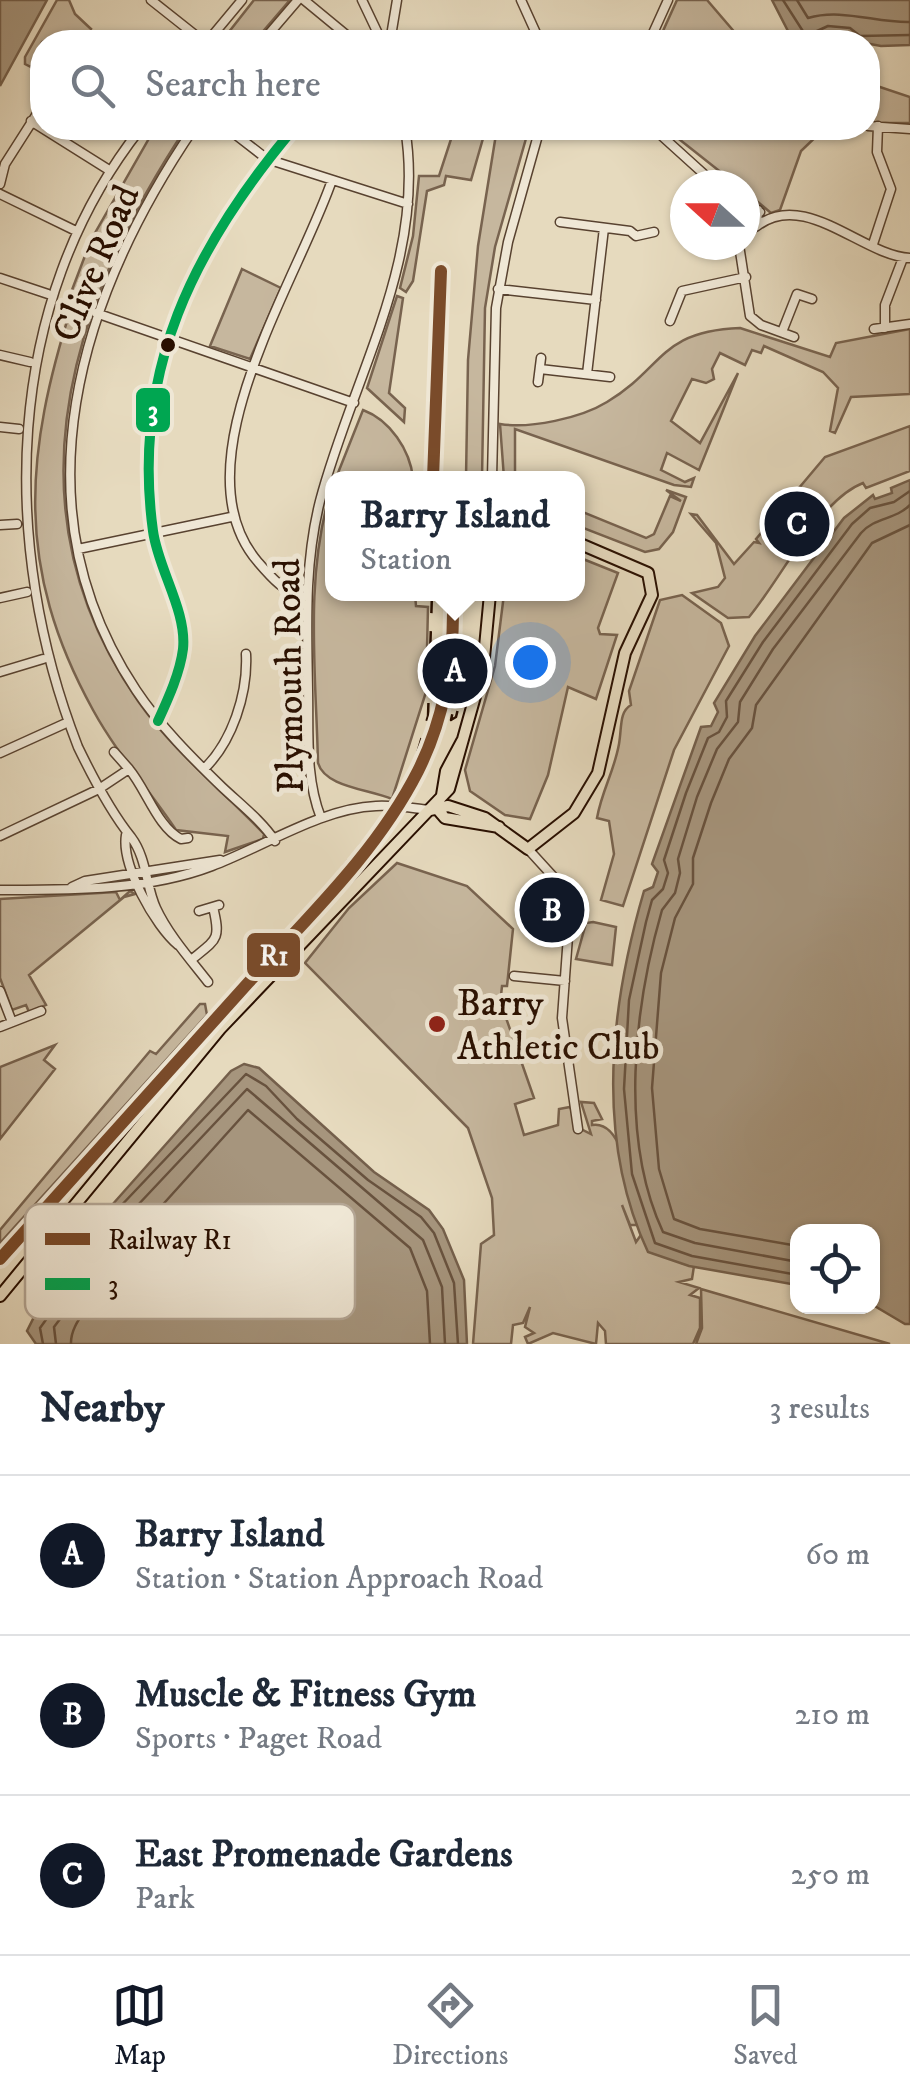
<!DOCTYPE html>
<meta charset="utf-8">
<style>
body{margin:0;font-family:"IM FELL DW Pica",serif;background:#f6f6f7;color:#1f2937}
.controls{position:absolute;right:30px;bottom:30px;display:grid;overflow:hidden;border-radius:20px;box-shadow:0 2px 8px #0004}
.controls button{width:90px;height:90px;display:grid;place-items:center;padding:0;border:0;border-bottom:2px solid #e0e1e3;background:#fff;color:#1f2937;font:50px sans-serif}
.compass{position:absolute;left:670px;top:170px;width:90px;height:90px;border-radius:50%;background:#fff;box-shadow:0 2px 8px #0004;rotate:291deg}
.you{position:absolute;left:530px;top:662px;width:35px;height:35px;margin:-25px;border:8px solid #fff;border-radius:50%;background:#1a73e8;box-shadow:0 0 0 15px #1a73e833}
.badge{display:grid;place-items:center;width:65px;height:65px;border-radius:50%;background:#111827;color:#fff;font-size:32px;font-weight:700}
.pin{position:absolute;translate:-50% -50%;border:5px solid #fff;box-shadow:0 2px 10px #0006}
.popup{position:absolute;left:325px;top:471px;width:260px;height:130px;box-sizing:border-box;display:grid;place-content:center;border-radius:20px;background:#fff;filter:drop-shadow(0 2px 8px #0005);font-size:32px;white-space:nowrap;color:#747a83}
.popup b{font-size:38px;color:#1f2937}
.popup::after{content:'';position:absolute;left:50%;top:100%;margin-left:-20px;border:20px solid transparent;border-top-color:#fff}
.list{margin:0;padding:0;list-style:none}
h2{display:flex;justify-content:space-between;align-items:center;height:130px;margin:0;padding:0 40px;font-size:42px}
h2 small{font-size:32px;font-weight:400;color:#747a83}
.list li{display:grid;grid-template-columns:65px 1fr auto;gap:30px;align-items:center;box-sizing:border-box;height:160px;padding:0 40px;border-top:2px solid #e0e1e3}
.list b{display:block;font-size:38px;white-space:nowrap}
.list p{margin:0;font-size:32px;white-space:nowrap;color:#747a83}
.list em{font-size:32px;font-style:normal;color:#747a83}
.icon{flex:none;width:55px;height:55px;fill:none;stroke:currentColor;stroke-width:2;stroke-linecap:round;stroke-linejoin:round}
.map{position:relative;flex:none;width:910px;height:1344px;overflow:hidden}
.search{position:absolute;background:#fff;box-shadow:0 2px 8px #0004;left:30px;right:30px;top:30px;height:110px;display:flex;align-items:center;gap:25px;box-sizing:border-box;padding:0 35px;border-radius:40px;color:#747a83;font-size:38px}
.sheet{height:610px;background:#fff}
nav{display:flex;justify-content:space-around;align-items:center;box-sizing:border-box;height:140px;border-top:2px solid #e0e1e3;background:#fff;font-size:28px;color:#747a83}
nav a{display:grid;justify-items:center;gap:5px}
nav .on{color:#111827}
.map>svg:first-child{display:block}
.green{fill:#c6b79e;stroke:#78634f;stroke-width:2.5}
.water{fill:#a6957d;stroke:#745f4b;stroke-width:2.5}
.lines{fill:none;stroke-linecap:round;stroke-linejoin:round}
.shore{stroke:#68523e;stroke-width:2.5}
.minor-casing{stroke:#584230;stroke-width:11}
.major-casing{stroke:#290f00;stroke-width:14}
.minor{stroke:#efe7d5;stroke-width:8}
.major{stroke:#e6dabe;stroke-width:10}
.rail{stroke:#290f00;stroke-width:2.5;stroke-dasharray:18 18;stroke-linecap:butt}
.bus-1-casing{stroke:#efe7d5;stroke-width:18}
.bus-1{stroke:#00a651;stroke-width:10}
.rail-1-casing{stroke:#efe7d5;stroke-width:20}
.rail-1{stroke:#7a4b2a;stroke-width:12}
.bus-dot{fill:#290f00;stroke:#efe7d5;stroke-width:4}
.poi-dot{fill:#8f2418;stroke:#efe7d5;stroke-width:4}
.labels{text-anchor:middle;stroke-width:10;stroke-linejoin:round;paint-order:stroke}
.street-label{font-size:38px;fill:#290f00;stroke:#efe7d5}
.poi-label{font-size:38px;fill:#290f00;stroke:#efe7d5;text-anchor:start}
.key{fill:#efe7d5;stroke:#b4a695;stroke-width:2.5}
.key-label{font-size:28px;fill:#290f00}
.line-badge{stroke:#efe7d5;stroke-width:4}
.badge-label{font-size:28px;text-anchor:middle;font-weight:bold;fill:#fff}
</style>
<div class="map">
<svg width="910" height="1344" viewBox="0 0 910 1344">
<rect width="100%" height="100%" fill="#e6dabe"/>
<filter id="stains"><feTurbulence type="fractalNoise" baseFrequency=".002" numOctaves="4"/><feColorMatrix values="0 0 0 0 .2 0 0 0 0 .09 0 0 0 0 .02 0 0 0 .5 -.17"/></filter>
<radialGradient id="worn" r=".72"><stop offset=".6" stop-color="#630" stop-opacity="0"/><stop offset="1" stop-color="#630" stop-opacity=".3"/></radialGradient>
<path class="green" d="M57,0H69L75,14L91,29L81,42H64L56,37L42,42L31,67L25,64V57Z
M254,0H290L254,42H221Z
M677,0H707L743,42H658Z
M868,83L910,97V123H868Z
M155,128H186C68,306 5,510 138,701C172,750 223,791 264,834L263,839L225,852L228,836L176,830C149,790 116,752 93,710C14,567 25,453 72,305L67,303L91,240Z
M448,128H486L471,180L446,176L444,185L427,191L413,281L406,292L400,288L413,236L419,176H439L454,130Z
M497,128H529L495,247L485,308L482,478H466L468,360L478,246Z
M665,128H825L801,151L780,210L771,213L745,191V185H737Z
M242,269L281,288L250,359L210,346Z
M397,296L403,298L389,393L405,408L404,422L367,388Z
M740,328L830,357L836,343L910,329V394L851,397L835,433L830,431L838,388L823,372L764,346L761,353L752,350L745,365L720,353L712,369L714,379L706,383L692,379L671,421L700,443L738,373L699,470L667,453L661,470L685,482L694,478L691,487L674,485L515,429V478H504L500,424C530,429 581,418 607,402C664,368 659,331 740,328Z
M363,410C390,420 410,450 413,478H336Z
M910,426V471L866,488L863,483C819,500 780,580 749,617L728,618L692,593L718,587L725,578L716,543L691,514L697,515L734,564L754,542L759,543L756,539L825,457Z
M332,487V594H415L416,606L428,607L426,692L392,799C368,789 325,787 318,763C316,672 304,575 332,487Z
M666,490L686,497L673,532L659,549L645,552L578,526V510L646,538L654,534L670,496L681,501Z
M578,557L618,573L598,628L600,634L617,635L596,699L568,687L548,775L530,819L505,815L470,791L465,770L495,666L504,594H578Z
M682,595L721,623L729,646L674,750L623,906L601,900L614,854L609,821L597,818C602,790 614,772 619,744C622,727 619,712 631,705L629,691L660,600Z
M397,863L467,886L513,929L507,986H502L499,1014L505,1015L534,1098L515,1104L524,1135L558,1125L559,1109L570,1107L581,1129L591,1134L581,1102L594,1103L602,1119L592,1121V1125C626,1119 632,1198 638,1225H630L622,1205L636,1242L643,1232L682,1263L694,1266L692,1279L679,1282L699,1288L690,1295L700,1298V1328L693,1344H606L605,1331L598,1323L596,1344L553,1333L528,1344L525,1337L534,1333L525,1327L530,1307L523,1323L513,1325L511,1344H473L481,1244L494,1235L492,1198L468,1128L305,963L349,908Z
M130,891L135,894L124,897L29,975L46,1005L29,1012L26,1005L12,1010L0,978V899L116,892L120,900Z
M593,922L616,927L612,965L576,959L586,923Z
M200,1004H205L207,1015L0,1243V1230L150,1051L156,1054Z
M55,1045L44,1060L55,1069L0,1139V1067Z
M701,1289L890,1344H696L702,1328Z"/>
<path class="water" d="M0,0H47L0,86Z
M772,0H910V45L881,46L827,36L800,42L789,33Z
M910,480V1324H905L873,1305L872,1232H798L797,1285L689,1266L648,1252C595,1139 610,1007 644,891L653,887L658,872L652,864L701,727L711,726L718,712L714,703L755,636L844,518L873,495L875,499L892,493L891,488Z
M244,1064L259,1068L374,1172L429,1210L443,1229L464,1280L467,1344H36L27,1331L38,1309L68,1273L65,1254L71,1244L112,1205L231,1071Z"/>
<g class="lines">
<path class="shore" d="M783,0L806,36L828,26L850,28L860,36L910,35
M797,0L808,18C842,8 876,23 910,22
M798,1246L700,1229L674,1219L659,1169L652,1088L661,973L675,918L693,884V858L711,803L729,759L752,728L756,705L872,543L910,525
M798,1262L695,1243L663,1232C619,1138 634,1007 662,910L675,893L680,873L678,859L697,797L717,749L738,722L740,702L773,649L861,533C875,517 895,520 910,505
M798,1275L692,1256L655,1243L632,1174L624,1089L629,1000L646,922L652,900L663,889L668,873L664,860L686,793L708,738L719,732L727,717L726,701L763,642L852,524L870,508L894,502L910,491
M43,1344L40,1328L76,1278L79,1250L246,1074L266,1086L297,1119L368,1180L421,1217L434,1233L454,1283L458,1344
M56,1344L54,1327L87,1283L89,1257L247,1089L423,1240L442,1287L445,1344
M71,1344C70,1317 103,1301 105,1261L139,1231L248,1110L410,1248L427,1291L430,1344"/>
<g class="minor-casing">
<path id="minor" d="M151,0L204,42
M304,0L355,42
M362,0L382,42
M521,0L540,42
M90,42H96
M207,42L242,0
M262,42L298,0
M390,42L397,0
M649,42L668,0
M31,121L109,170
M868,126L910,129
M141,128C2,304 0,547 78,747C93,778 110,811 131,837C147,858 146,887 156,908C168,934 190,959 208,982
M194,128C80,296 13,505 136,690C160,726 191,757 222,787C240,804 262,821 275,841
M227,128L267,159L408,204
M653,128L716,185
M0,184L5,164L42,106
M0,194L76,231
M745,202L760,212
M560,222L630,231L636,236L654,232
M757,226C805,189 863,256 910,258
M745,232L757,226L758,210
M873,244L891,189L877,152L878,126
M739,245L750,316L761,325L794,337
M0,278L48,294
M498,289L596,300
M96,313L354,403
M670,321L682,291L746,277
M885,328V305L903,258
M874,329L910,324
M782,332L797,294L812,299
M0,355L30,362
M540,369L610,377
M587,374L604,228
M538,382L541,358
M0,427L19,429
M492,478L496,308L508,242L540,128
M0,525L17,524
M78,549L231,517
M306,597C286,595 270,576 258,562C175,466 298,280 332,180
M0,598L27,592
M0,672L43,659
M158,721C168,699 180,673 183,649C187,611 158,569 153,531C131,371 194,247 294,128
M114,752L129,769
M0,753L64,724
M204,769C232,742 248,694 246,654
M321,818C305,777 309,734 308,690C307,626 304,564 320,501C352,379 427,259 405,128
M126,835C121,865 155,926 178,945
M0,836L99,789L129,769C146,789 158,828 181,839L188,838
M528,849L559,883L570,909L562,1018L578,1129
M72,887L85,881L220,860
M0,890C68,890 147,891 212,866C263,847 322,808 376,806C394,805 412,808 430,810
M199,911L219,905
M191,960C217,939 221,940 213,907
M514,976L565,981
M0,991L12,1022
M0,1027L41,1011"/>
</g>
<g class="major-casing">
<path id="major" d="M442,795L446,771L462,741
M430,810L448,806L485,818L528,849L574,813L598,773L625,653L652,595L648,573L578,543
M439,811L445,818L499,827
M0,1296L220,1029L449,789L483,668L490,594"/>
</g>
<use href="#minor" class="minor"/>
<use href="#major" class="major"/>
<path class="rail" d="M433,478L441,271
M453,602L454,610
M466,676L456,717L451,720L460,678Z
M0,1249L324,890L392,806L414,764L428,716L432,594"/>
<g class="bus-1-casing">
<path id="bus-1" d="M158,721C168,699 180,673 183,649C187,611 158,569 153,531C131,371 194,247 294,128"/>
</g>
<use href="#bus-1" class="bus-1"/>
<g class="rail-1-casing">
<path id="rail-1" d="M433,478L441,271
M0,1259C83,1167 165,1075 248,983C308,917 377,852 418,771C444,719 454,660 453,602"/>
</g>
<use href="#rail-1" class="rail-1"/>
</g>
<circle class="bus-dot" cx="168" cy="345" r="9"/>
<circle class="poi-dot" cx="437" cy="1024" r="10"/>
<g class="labels">
<g class="street-label">
<text transform="translate(95 263) rotate(-67)" y="13">Clive Road</text>
<text transform="translate(288 676) rotate(-91)" y="13">Plymouth Road</text>
</g>
<g class="poi-label">
<text x="457" y="1015">Barry<tspan x="457" dy="44">Athletic Club</tspan></text>
</g>
</g>
<rect x="25" y="1204" width="330" height="115" rx="15" class="key"/>
<rect x="45" y="1233" width="45" height="12" fill="#7a4b2a"/>
<rect x="45" y="1278" width="45" height="12" fill="#00a651"/>
<g class="key-label">
<text x="108" y="1249">Railway R1</text>
<text x="108" y="1294">3</text>
</g>
<g class="line-badge">
<rect x="134" y="386" width="38" height="48" rx="10" fill="#00a651"/>
<rect x="245" y="931" width="57" height="48" rx="10" fill="#7a4b2a"/>
</g>
<g class="badge-label">
<text x="153" y="420">3</text>
<text x="274" y="965">R1</text>
</g>
<rect width="100%" height="100%" filter="url(#stains)"/>
<rect width="100%" height="100%" fill="url(#worn)"/>
</svg>
<div class="controls">
<button><svg class="icon" aria-label="locate" viewBox="0 0 24 24"><circle cx="12" cy="12" r="6"/><path d="M12 2v4M12 18v4M2 12h4M18 12h4"/></svg></button>
</div>
<svg class="compass" viewBox="-18 -18 36 36"><path d="M0-13l5 13h-10z" fill="#e53935"/><path d="M0 13l5-13h-10z" fill="#747a83"/></svg>
<div class="you"></div>
<div class="pin badge" style="left:455px;top:671px">A</div>
<div class="popup"><b>Barry Island</b>Station</div>
<div class="pin badge" style="left:552px;top:910px">B</div>
<div class="pin badge" style="left:797px;top:524px">C</div>
<div class="search"><svg class="icon" aria-label="search" viewBox="0 0 24 24"><circle cx="10" cy="10" r="6"/><path d="M15 15l6 6"/></svg>Search here</div>
</div>
<section class="sheet">
<h2>Nearby<small>3 results</small></h2>
<ul class="list">
<li><span class="badge">A</span><div><b>Barry Island</b><p>Station · Station Approach Road</p></div><em>60 m</em></li>
<li><span class="badge">B</span><div><b>Muscle &amp; Fitness Gym</b><p>Sports · Paget Road</p></div><em>210 m</em></li>
<li><span class="badge">C</span><div><b>East Promenade Gardens</b><p>Park</p></div><em>250 m</em></li>
</ul>
</section>
<nav>
<a class="on"><svg class="icon" aria-label="map" viewBox="0 0 24 24"><path d="M3 6l6-2 6 2 6-2v14l-6 2-6-2-6 2zM9 4v14M15 6v14"/></svg>Map</a>
<a><svg class="icon" aria-label="directions" viewBox="0 0 24 24"><path d="M12 3l9 9-9 9-9-9zM9 14v-3h6M13 9l2 2-2 2"/></svg>Directions</a>
<a><svg class="icon" aria-label="saved" viewBox="0 0 24 24"><path d="M7 4h10v16l-5-4-5 4z"/></svg>Saved</a>
</nav>
